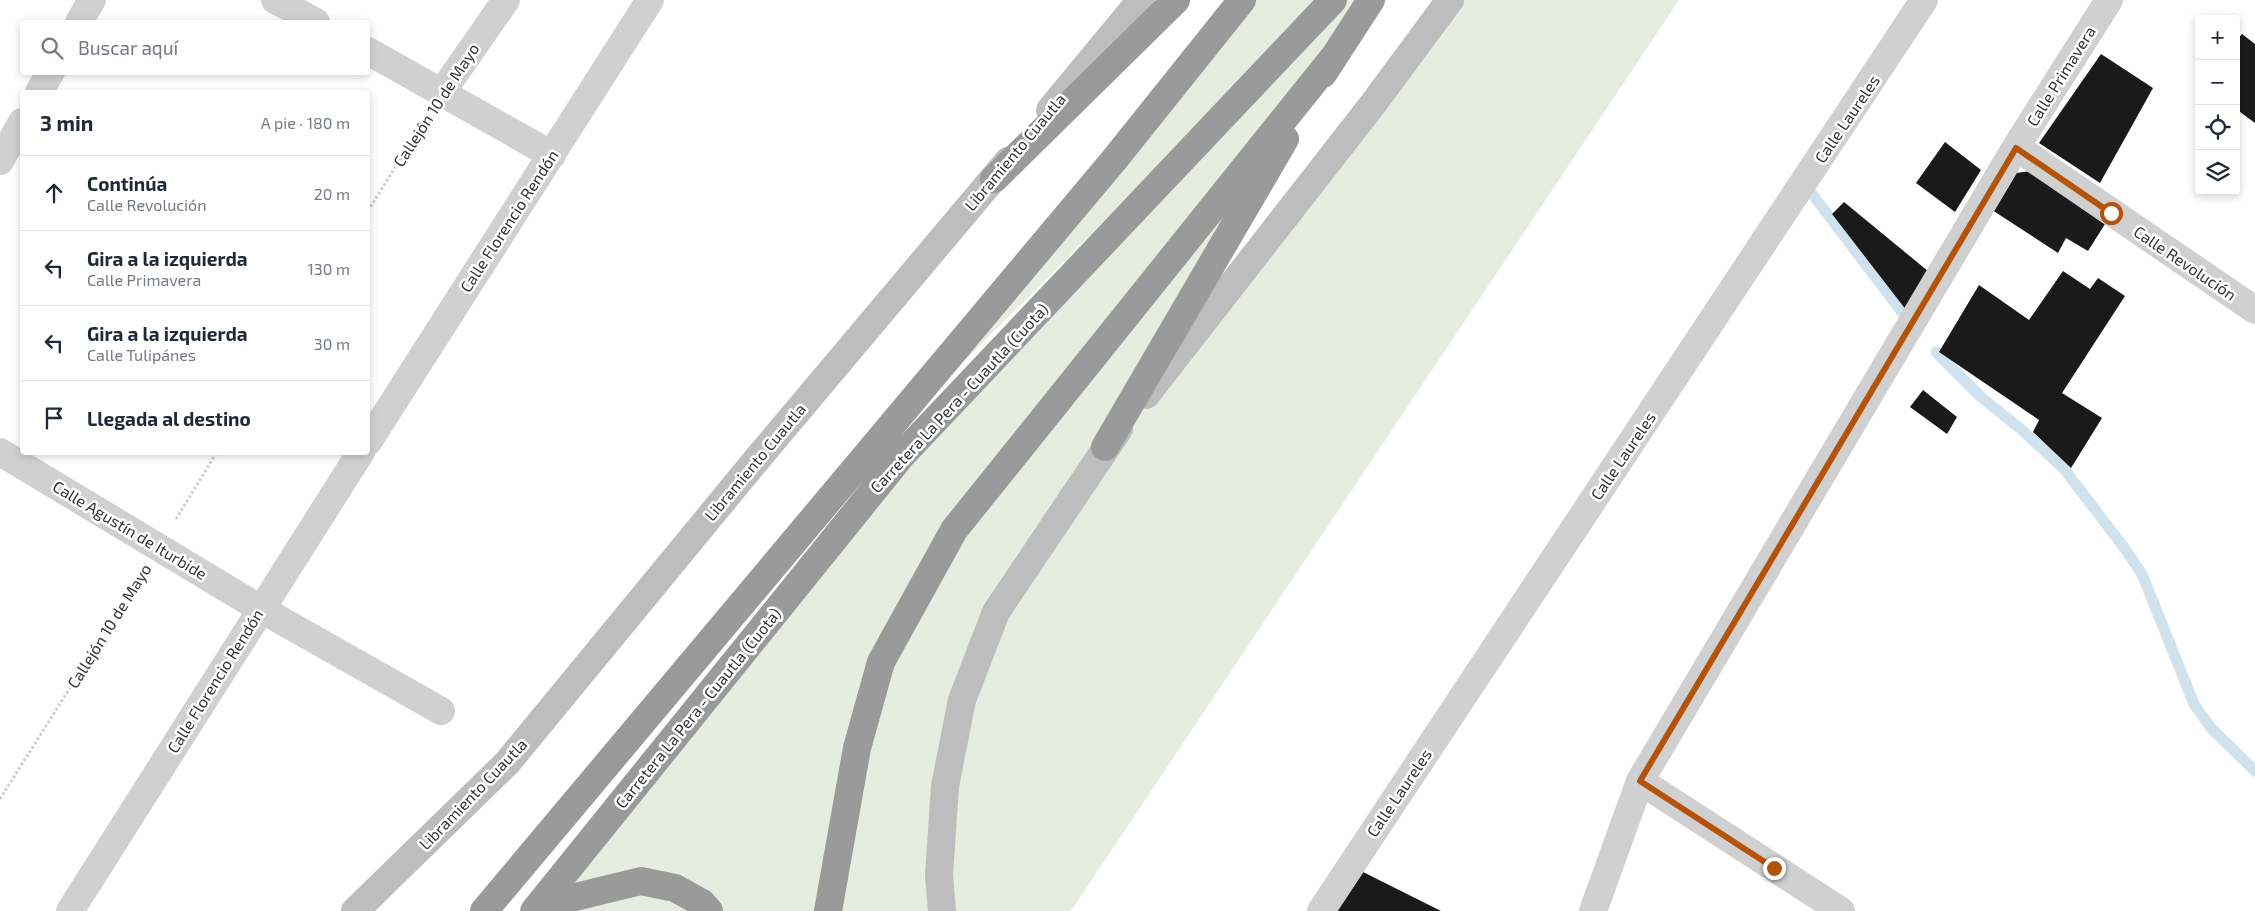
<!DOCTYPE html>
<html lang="es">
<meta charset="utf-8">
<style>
body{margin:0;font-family:"Exo 2",sans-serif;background:#f6f6f7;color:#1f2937}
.controls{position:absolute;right:15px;top:15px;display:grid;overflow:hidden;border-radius:5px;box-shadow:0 2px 8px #0003}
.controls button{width:45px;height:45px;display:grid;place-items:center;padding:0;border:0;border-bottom:1px solid #e0e1e3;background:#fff;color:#1f2937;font:25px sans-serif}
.stop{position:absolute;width:15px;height:15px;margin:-11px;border:4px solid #b45309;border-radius:50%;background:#fff}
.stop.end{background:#b45309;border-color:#fff;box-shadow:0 1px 5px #0008}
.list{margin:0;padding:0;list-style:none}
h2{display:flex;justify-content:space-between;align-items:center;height:65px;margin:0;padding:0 20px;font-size:21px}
h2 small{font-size:16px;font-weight:400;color:#747a83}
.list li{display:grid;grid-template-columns:32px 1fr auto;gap:15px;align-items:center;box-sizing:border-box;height:75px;padding:0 20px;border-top:1px solid #e0e1e3}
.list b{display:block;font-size:19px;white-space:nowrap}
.list p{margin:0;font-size:16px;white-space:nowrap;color:#747a83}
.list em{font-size:16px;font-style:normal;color:#747a83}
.icon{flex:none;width:28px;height:28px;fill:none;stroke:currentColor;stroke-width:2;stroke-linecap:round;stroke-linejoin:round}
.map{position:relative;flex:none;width:2255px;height:911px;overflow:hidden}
.search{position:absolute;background:#fff;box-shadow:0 2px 8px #0003;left:20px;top:20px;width:350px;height:55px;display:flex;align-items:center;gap:12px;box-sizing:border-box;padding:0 18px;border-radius:5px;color:#747a83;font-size:19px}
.panel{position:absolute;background:#fff;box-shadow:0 2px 8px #0003;left:20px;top:90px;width:350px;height:365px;border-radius:5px}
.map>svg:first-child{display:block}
.green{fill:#e6ecdf}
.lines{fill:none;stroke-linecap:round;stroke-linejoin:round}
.stream{stroke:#cfe2ee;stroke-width:11}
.building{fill:#1a1a1a}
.path{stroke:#cdcdcd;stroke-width:3;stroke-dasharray:2.5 2.5;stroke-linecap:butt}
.minor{stroke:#d0d0d0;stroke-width:28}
.secondary{stroke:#bdbdbd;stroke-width:28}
.motorway{stroke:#9a9a9a;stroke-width:28}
.route{stroke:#b45309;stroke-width:6}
.labels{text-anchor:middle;stroke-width:5;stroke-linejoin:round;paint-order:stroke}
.street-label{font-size:16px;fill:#333;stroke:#fff}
</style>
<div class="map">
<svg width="2255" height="911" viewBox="0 0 2255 911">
<rect width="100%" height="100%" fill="#fff"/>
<path class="green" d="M1242,0H1326L923,402Z
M1338,0H1365L957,703L937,911H540L902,455Z
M1441,0H1679L1071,911H942L962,700L1105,447Z"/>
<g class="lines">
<path class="stream" d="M1813,195L1911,324
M1936,352L1981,397L2022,430L2064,469L2123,546L2142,574L2194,704L2211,728L2255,771"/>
</g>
<path class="building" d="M2242,34L2255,44V123L2236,109V41Z
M2101,54L2153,88L2100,183L2039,143Z
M1945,142L1981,170L1955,212L1916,183Z
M2031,171L2105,224L2088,251L2066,238L2058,253L1992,210L2016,173Z
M1844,202L1934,276L1910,315L1832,214Z
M2063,271L2090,289L2098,278L2125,296L2062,393L2102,418L2071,468L2033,432L2039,420L1939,352L1979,285L2029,320Z
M1923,390L1957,417L1947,434L1910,407Z
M1351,866L1441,911H1325Z"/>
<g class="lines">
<path class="path" d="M368,211L424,121
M176,519L217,452
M0,799L141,575"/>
<path class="minor" d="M275,0L316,22
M79,22L92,0
M368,51L552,155
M39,92L51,72
M442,92L506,0
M2016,147L2255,310
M0,161L22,122
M368,442L650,0
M0,452L261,609L441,711
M1640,781L1841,911
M70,911L361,452
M1321,911L1924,0
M1593,911L1640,781L2016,147L2109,0"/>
<path class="secondary" d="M1050,110L1141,0
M1146,395L1373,104L1450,0
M355,911L507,763L758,458L1008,161
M942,911L939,875L945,786L962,700L996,612L1119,429"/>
<path class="motorway" d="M1323,74L1371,0
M994,179L1176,0
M1105,447L1285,139
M538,906L641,881L675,888L702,903L709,911
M484,911L1114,160L1242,0
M534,911L902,455L1333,0
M828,911L857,748L881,662L954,530L1333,58"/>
</g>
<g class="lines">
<path class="route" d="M1774,868L1640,781L2016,148L2111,213"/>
</g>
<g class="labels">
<g class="street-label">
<text transform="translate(2061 76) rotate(-58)" y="6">Calle Primavera</text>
<text transform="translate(436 105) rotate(-57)" y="6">Callejón 10 de Mayo</text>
<text transform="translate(1847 119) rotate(-56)" y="6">Calle Laureles</text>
<text transform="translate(1015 152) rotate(-50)" y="6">Libramiento Cuautla</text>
<text transform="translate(509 221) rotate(-57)" y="6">Calle Florencio Rendón</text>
<text transform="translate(2185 263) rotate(34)" y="6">Calle Revolución</text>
<text transform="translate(959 398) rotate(-47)" y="6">Carretera La Pera - Cuautla (Cuota)</text>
<text transform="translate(1623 456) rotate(-56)" y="6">Calle Laureles</text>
<text transform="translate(755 462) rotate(-50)" y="6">Libramiento Cuautla</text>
<text transform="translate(130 530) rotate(31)" y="6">Calle Agustín de Iturbide</text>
<text transform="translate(109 626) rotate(-58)" y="6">Callejón 10 de Mayo</text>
<text transform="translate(215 681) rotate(-58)" y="6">Calle Florencio Rendón</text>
<text transform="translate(698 708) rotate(-51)" y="6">Carretera La Pera - Cuautla (Cuota)</text>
<text transform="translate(1399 793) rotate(-56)" y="6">Calle Laureles</text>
<text transform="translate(473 794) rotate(-46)" y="6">Libramiento Cuautla</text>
</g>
</g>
</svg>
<div class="controls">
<button>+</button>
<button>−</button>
<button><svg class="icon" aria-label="locate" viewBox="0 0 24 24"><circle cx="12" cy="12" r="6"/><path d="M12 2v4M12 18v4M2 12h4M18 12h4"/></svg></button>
<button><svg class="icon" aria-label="layers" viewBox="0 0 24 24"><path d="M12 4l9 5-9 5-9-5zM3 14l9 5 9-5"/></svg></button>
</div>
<div class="stop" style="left:2111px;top:213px"></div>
<div class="stop end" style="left:1774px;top:868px"></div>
<div class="search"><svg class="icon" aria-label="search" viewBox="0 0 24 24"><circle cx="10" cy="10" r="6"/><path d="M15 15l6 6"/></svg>Buscar aquí</div>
<section class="panel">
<h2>3 min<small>A pie · 180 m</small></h2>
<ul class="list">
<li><svg class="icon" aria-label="ahead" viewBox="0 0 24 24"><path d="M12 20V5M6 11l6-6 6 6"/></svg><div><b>Continúa</b><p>Calle Revolución</p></div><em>20 m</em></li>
<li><svg class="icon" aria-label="left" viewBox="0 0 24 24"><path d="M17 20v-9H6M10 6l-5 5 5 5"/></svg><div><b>Gira a la izquierda</b><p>Calle Primavera</p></div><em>130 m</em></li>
<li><svg class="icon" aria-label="left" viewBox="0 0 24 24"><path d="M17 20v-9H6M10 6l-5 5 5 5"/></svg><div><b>Gira a la izquierda</b><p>Calle Tulipánes</p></div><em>30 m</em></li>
<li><svg class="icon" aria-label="arrive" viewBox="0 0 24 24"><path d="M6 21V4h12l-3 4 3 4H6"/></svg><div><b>Llegada al destino</b></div></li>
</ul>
</section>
</div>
